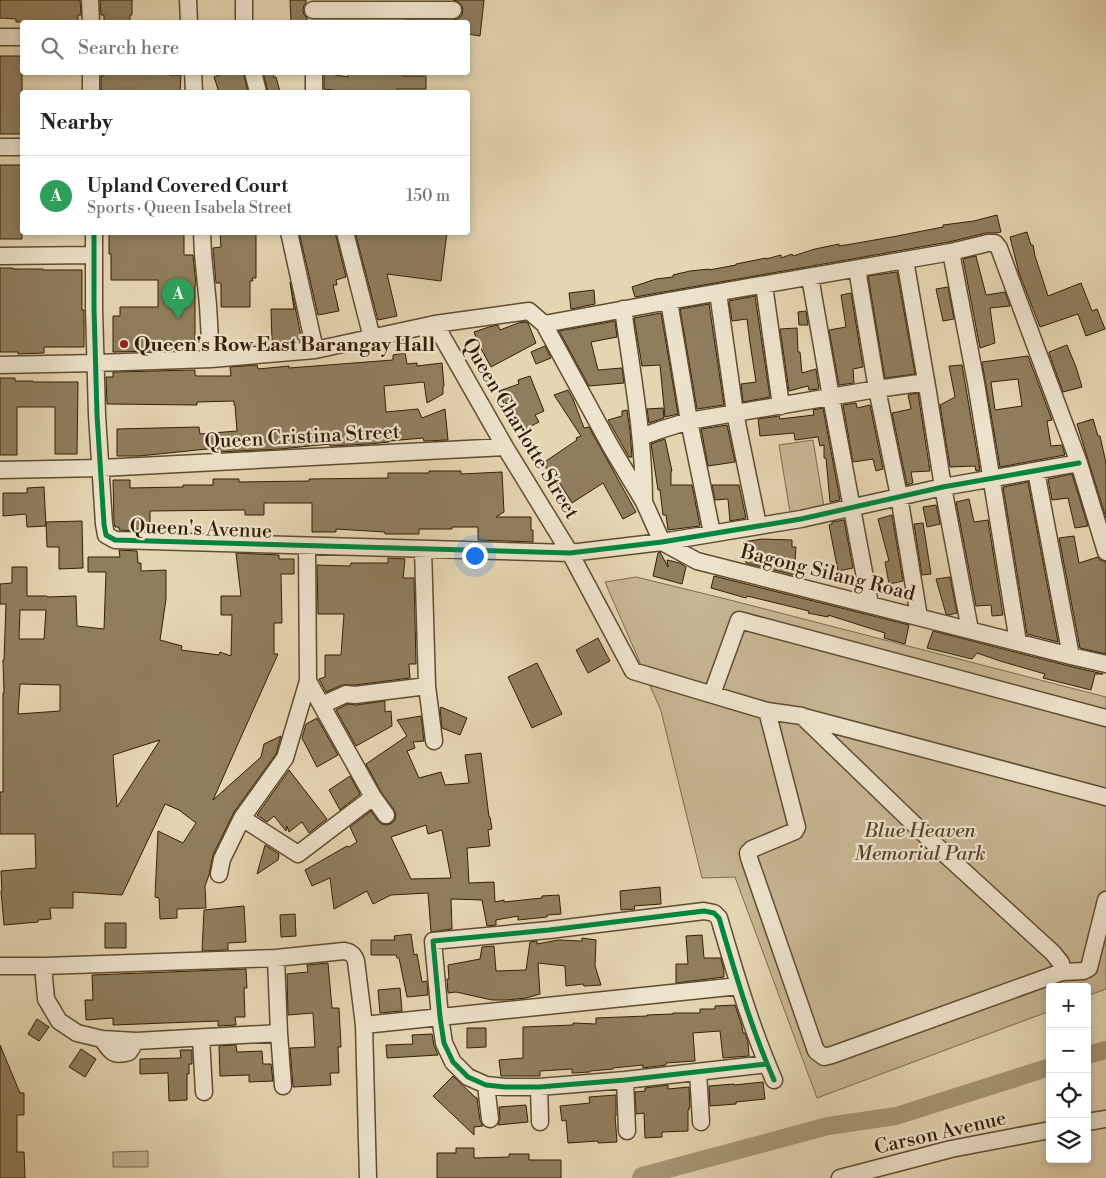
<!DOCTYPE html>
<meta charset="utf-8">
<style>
body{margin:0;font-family:"Libre Bodoni",serif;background:#f6f6f6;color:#222}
.controls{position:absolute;right:15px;bottom:15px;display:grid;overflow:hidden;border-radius:5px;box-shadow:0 2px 8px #0003}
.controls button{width:45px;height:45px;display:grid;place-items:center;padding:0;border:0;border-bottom:1px solid #e0e0e0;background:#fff;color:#222;font:25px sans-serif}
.you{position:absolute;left:474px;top:555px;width:18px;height:18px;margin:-12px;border:4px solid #fff;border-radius:50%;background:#1a73e8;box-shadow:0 0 0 8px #1a73e833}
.badge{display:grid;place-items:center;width:32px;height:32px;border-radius:50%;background:#8f2418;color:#fff;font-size:16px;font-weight:700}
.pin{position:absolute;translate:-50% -41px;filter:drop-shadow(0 1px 2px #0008)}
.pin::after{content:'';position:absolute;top:26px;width:18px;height:15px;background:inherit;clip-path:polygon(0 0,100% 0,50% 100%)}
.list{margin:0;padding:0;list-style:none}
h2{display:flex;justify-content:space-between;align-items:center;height:65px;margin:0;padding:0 20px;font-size:21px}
h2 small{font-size:16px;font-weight:400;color:#767676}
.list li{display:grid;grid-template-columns:32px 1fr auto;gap:15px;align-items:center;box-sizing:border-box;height:80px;padding:0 20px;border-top:1px solid #e0e0e0}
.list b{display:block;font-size:19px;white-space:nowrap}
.list p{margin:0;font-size:16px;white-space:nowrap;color:#767676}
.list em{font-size:16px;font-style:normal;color:#767676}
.icon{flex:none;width:28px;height:28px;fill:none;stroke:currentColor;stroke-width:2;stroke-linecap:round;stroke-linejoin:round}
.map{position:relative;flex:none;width:1106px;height:1178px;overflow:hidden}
.search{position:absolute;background:#fff;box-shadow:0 2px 8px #0003;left:20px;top:20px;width:450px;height:55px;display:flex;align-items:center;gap:12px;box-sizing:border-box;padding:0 18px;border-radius:5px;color:#767676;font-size:19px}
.panel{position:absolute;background:#fff;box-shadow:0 2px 8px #0003;left:20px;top:90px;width:450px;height:145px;border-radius:5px}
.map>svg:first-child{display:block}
.green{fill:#c7b794;stroke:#7c6b4c}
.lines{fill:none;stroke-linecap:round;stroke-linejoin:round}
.canal{stroke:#a89877;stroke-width:18}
.building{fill:#8f7e5e;stroke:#321f04;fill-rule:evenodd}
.minor-casing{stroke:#5f4d30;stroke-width:19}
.minor{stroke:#eee4cd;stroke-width:16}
.cycleway-casing{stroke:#eee4cd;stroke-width:8}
.cycleway{stroke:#00873e;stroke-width:5}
.poi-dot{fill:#8f2418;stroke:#eee4cd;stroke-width:2}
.labels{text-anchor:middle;stroke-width:4.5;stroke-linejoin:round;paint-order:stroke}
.poi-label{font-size:20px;font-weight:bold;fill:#321f04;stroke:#eee4cd;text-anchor:start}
.street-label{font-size:20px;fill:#321f04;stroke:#eee4cd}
.park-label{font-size:20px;font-style:italic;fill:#574528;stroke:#eee4cd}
</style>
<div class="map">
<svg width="1106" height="1178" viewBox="0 0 1106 1178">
<rect width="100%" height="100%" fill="#e5d6b2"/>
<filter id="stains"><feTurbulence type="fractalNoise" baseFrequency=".004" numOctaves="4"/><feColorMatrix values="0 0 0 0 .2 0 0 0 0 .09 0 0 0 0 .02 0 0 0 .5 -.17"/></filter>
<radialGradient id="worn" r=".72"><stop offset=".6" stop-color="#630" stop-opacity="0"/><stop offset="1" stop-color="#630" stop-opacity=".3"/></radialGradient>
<path class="green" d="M813,440L824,507L790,512L779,445Z
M636,577L726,599L1106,697V989L1087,996V987H1050V1011L817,1098L735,877L702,878L661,711L605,582Z
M148,1151V1167H113V1152Z"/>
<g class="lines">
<path class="canal" d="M1087,1055L1106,1050
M641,1178L642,1176L828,1126L896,1116L1050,1067"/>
</g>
<path class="building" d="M0,0H80L81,15H78V22H16V19L0,18Z
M100,0H132V15H130V22H104V15H101Z
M290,0H306V3L304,5L303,10L304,15L307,18V22H291Z
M453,0H484L480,36L468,34V22H403V20H453L458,19L462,15L463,10L462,5L458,2Z
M0,56H22V134H0Z
M103,72H170V75H181L180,92H101V76H103Z
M227,72H243L248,92H219L214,77Z
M263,72H273L274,78L276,77L280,92H268Z
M348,72H403V76H426V89H397V92H349L324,89V73L348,77Z
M0,165H22V239H0Z
M997,215L1001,232L996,233H986L949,242L635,297L632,287L656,279L673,277V275L690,271L709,269V270L736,265V264L766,258V259L781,255V258L792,254L793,256L815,249L839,244V246L852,244L897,236L943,227V225L974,221Z
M109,232H184V255H193L196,285H195V350L113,352V316H120V307H158V280H111V254H109Z
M220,232H256V278H252L253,281H250V307H221V283H216L213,248L221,247Z
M299,232H335L346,277L336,280L337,285H333L339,311L318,315Z
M355,232H447L441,281L387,274L397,316L378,320Z
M1027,232L1031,245H1033L1035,256L1048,296L1081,283L1092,311L1097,309L1105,329L1086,336L1078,314L1040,327L1019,273L1010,237Z
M976,256L986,295L1005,292L1010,306L990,308L995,343L980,348L963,259Z
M0,268H13V269H43V270H82V310H84V347H44V353L18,354V352H0Z
M897,272L915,374L885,378L868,276Z
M290,282L302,341L272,342L271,309H294Z
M948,287L954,319L943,321L936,289Z
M594,290L595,304L571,309L569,293Z
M851,293L863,367L853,369L854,383L839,385L829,330L846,327L841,295Z
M755,296L770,397L743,402L741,384L756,382L750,343L747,319L732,321L729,301Z
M709,304L724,405L697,409L680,309Z
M806,311L808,325H799L798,312Z
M661,313L678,414L665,417L660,365L642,366L634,318Z
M615,321L617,337L591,342L598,370L622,368L624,383L589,386L559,331Z
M526,322L528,323L536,343L491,367L479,345L474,332L489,327L498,325L500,330L518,323Z
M797,328L798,352H800L802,373L816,369L819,389L809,390L808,386L789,391L780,329Z
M1067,345L1076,367L1082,387L1063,392L1049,353V352Z
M545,346L551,358L536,364L531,352Z
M405,353L407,364L417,363V366L442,363L444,386H443V394L427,403L424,382L384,386L386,412L418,409L422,418L445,409L448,440L424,441L423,438L389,441V442L369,444L330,446L329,444L281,449L218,452L217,448L139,456H117V429L199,427L200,434L237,431L235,405H234V401L197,402V405L107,404L106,377H113V372L195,370V375L197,376H231L230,367L257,365L258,369L289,366V368L393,360V355Z
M1028,356L1052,420L1047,421L1051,446L1062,445L1065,455L1000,467L982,362ZM1018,379L1022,406L995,410L991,382Z
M962,365L980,470L976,471L975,466L950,467L940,405L955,397L949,366Z
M530,376L544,411L535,415L539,422L521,431L508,403L504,404L499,391L519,384L518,380Z
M0,378H15V381H33V382H78L77,454H55V407H17V455H0Z
M568,390L573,399L584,428L589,427L636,512L623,519L603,483L572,503L555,476L553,478L543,463L577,440L576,438L581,436L554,395Z
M918,393L930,471L911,472L913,483L907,485L892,413L911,409L908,395Z
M856,403L857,408L870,405L883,469L876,471L873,459L853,462L843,405Z
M663,408L664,418L649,423L647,409Z
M823,408L840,500L830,502L826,458H824V445L820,446L818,437L795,440L794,433L760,436L758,419L779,416L780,419L814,415L813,410Z
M627,410L630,431L632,457H629L608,420L622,416V411Z
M1093,419L1098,436H1100L1106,463V518L1077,424Z
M727,425L735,462L708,466L701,429Z
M665,439L672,471H671V485H692L700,526L668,530L666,515H663L660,490H658L651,444Z
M429,471H461V474L502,472L504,512L496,517H531V530H533V542L478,540V527H452V529H419V534H385V532L336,529V532H312V503H264V515H245V510L150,511V529H137V531L119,530V527H115L114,523L113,480H130V488L183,487V485H213V479H239V482L309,481V479L388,478V473H429Z
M1072,474L1088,526L1075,528L1068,498L1052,500L1048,479Z
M1028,482L1058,642L1027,634L1003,487Z
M712,485H739L746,518L730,521L728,499L715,500Z
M44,487L46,526L27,527L26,514L3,516V493H27V488Z
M969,499L974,522L988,520L1003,615L992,616L991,605L976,606L956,502Z
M936,505L940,524L927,527L923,507Z
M892,515L903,581L889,584L885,562L889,561L878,519Z
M844,520L853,568L838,571L829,525L832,524V522Z
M82,521L83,568L59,569V547H47L46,522Z
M923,523L931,574L922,575L914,524Z
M1074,536L1079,563L1098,557L1100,560L1106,562V654L1080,648L1059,538Z
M762,539L792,540V547H796L794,575L746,563L743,542Z
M119,550L137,551L138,563H141V571L166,570V599L160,640L182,646L181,650L219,655L220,652L231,656L232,615H221V596H241L236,553L279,555V559H294V574H281L282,623H274V654H278L213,800L261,757L264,744L281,736L276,754L234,812L213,855L209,875L205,886L206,908L177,909V918L160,919L159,898L155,897L158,831L183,843L196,823L179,810L165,804L122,895L73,892V908H50L51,919L38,920V922L4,925L1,891H2L1,871L36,868L35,834H0V792H3V693H4L3,660H4L6,604H0V584L12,583V567H27V596H47V597L76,596L77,626L104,629L106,572H88V557H120ZM20,610H46L44,639H19ZM20,684L60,685V711L18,714ZM160,740L117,807L113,755Z
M660,552L668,567L667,560L680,563L686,567L682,584L653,576L658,553Z
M388,558L405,559L403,578H414L416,664H409L410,678L355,685H342L326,692L319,679L325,677V655H341L344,614H318L317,565L350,566L351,563H388Z
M714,576L909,625L905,644L884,638L885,633L828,615V617L808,613L809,611L747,596L746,598L711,588Z
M950,577L957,613L949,615L946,614L936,579Z
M933,631L1069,666L1103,674H1095L1091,690L1043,678L1045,674L1000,661L977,653L972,659L927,648Z
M598,638L610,661L588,673L576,650Z
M537,663L562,714L532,728L508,677Z
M385,701V712L391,711L392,726L356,746L336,710L348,704L356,705Z
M441,707L467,718L460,735L442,728L440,709Z
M421,716L424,741L413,742L415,748L407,751L419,778L441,772L445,785L469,783L465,755L481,753L489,817H490L492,829L488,830L490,846L467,848L469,883L494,882L495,902L504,900V902L542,898V896L559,895L561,914L547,915V917L518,920V916L496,920V925L487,926L482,900L451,899L452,929L431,932L428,893L391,895L373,904L367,891L334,909L330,878L312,886L305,870L347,846L349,847L357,842L350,827L371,811L378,821L382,824L387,825L392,823L395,820L396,814L394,810L381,792L366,764L407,736L397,720ZM426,825L428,834L442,830L451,878L411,879L391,837Z
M317,718L338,755L317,767L302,738L306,724Z
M289,770L327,819L309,833L302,822L289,832L287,826L286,831L274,816L267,822L257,815Z
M350,776L360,794L340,810L329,790Z
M265,845L279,854L278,860L257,874Z
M660,887L661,904L634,906L635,909L621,910L620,891Z
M244,906L246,942L228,943V950L202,951L204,910Z
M295,914L296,936L281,937L280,915Z
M105,923H126V948H105Z
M411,934L414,955L417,954L422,982L427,981L428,995L407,997L399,958H397L396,955H371V940H395L394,936Z
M702,935L704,958H721L724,971V977L676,983V964H688L686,936Z
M582,938L596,940L595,966L601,985L584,986L583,984L566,986L565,966L538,963L540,994L526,998L507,1000H492L456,992L448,993L447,979H449L448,965L480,959L482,947L494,946L496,971L526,970L530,942L537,941V944L558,940L582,941Z
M328,963L332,1008H339L341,1047H338L339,1073H330L331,1085L293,1087L290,1048L315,1047L313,1013L288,1015L287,974L308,972L307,965Z
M246,969L247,988H244L245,1017H235L236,1025L218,1026V1021L113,1025V1018L86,1020L85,1000H93L92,975Z
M400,988L402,1011L380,1013L378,990Z
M735,1005L742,1026L743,1033H745L748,1042L749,1056L723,1058L720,1031L693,1033L695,1061L666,1063V1065L643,1068V1065L613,1068V1069L590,1071V1072L572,1073V1069L540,1071V1076H501L499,1060L523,1058V1027L573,1025V1023L596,1024V1018L647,1016V1015L673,1014V1013H700V1009H715V1006Z
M37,1019L49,1027L39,1041L28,1034Z
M467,1028H486V1047L467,1048Z
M432,1034L434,1045L438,1055L387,1058L386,1045L413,1044L412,1035Z
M0,1045L20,1093H24V1115H17V1152H24L25,1178H0Z
M236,1045L237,1052L262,1051L263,1064H271L273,1081L249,1082V1075L220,1076L219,1046Z
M81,1049L96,1059L85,1077L69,1067Z
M180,1050H192V1064H189V1074H187V1100L169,1101L168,1073L140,1074V1059L181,1058Z
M453,1076L475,1097L477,1098L480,1120L483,1126L474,1127V1135L433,1096Z
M763,1082L765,1099L736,1102V1104L710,1106L709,1086L734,1084V1085Z
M668,1085V1089L689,1087L690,1107H689V1110H688V1131L662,1132V1137L645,1138L644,1113L636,1114L635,1092L645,1091V1088Z
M616,1095V1116H615L617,1142L598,1143V1141L568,1143L566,1120L562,1121L560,1106L590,1103L589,1097Z
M526,1105L528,1122L498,1125L500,1118L499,1107Z
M456,1148H474V1158L509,1157V1154H529V1160H561V1178H437V1153H456Z"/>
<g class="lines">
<g class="minor-casing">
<path id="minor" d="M90,0L91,22
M188,0L189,22
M313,10H453
M244,22V0
M0,37H22
M91,72V92
M193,72L194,92
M253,72L258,92
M314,72V92
M0,147H22
M94,232V308L97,415L104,524L106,535L115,540L570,553L662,542L801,519L943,487L1079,463
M202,232L203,254L208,305L211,359
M289,232L315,350
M345,232L372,338
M951,252L976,383L1018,642
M0,256L94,255
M905,260L928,392L943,487L970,630
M857,269L877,389L899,496L919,617
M810,277L831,397L870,604
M764,285L781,406
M718,293L735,413L758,525
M669,301L689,421L712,533
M623,309C632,373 644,438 644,502
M435,324L505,447L570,553L633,671L767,711L802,716L946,855L1053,953L1061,963L1062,972
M544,324L669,301L951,252L988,243H995L999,248L1079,463L1106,552
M0,365L96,363L211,359L315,350L435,324L529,311L544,324L611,447L644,502L662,542L697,561L1071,656L1106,664
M641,437L660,430L689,421L877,389L926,382
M0,470L101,468L505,447
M1036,471L1071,656
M307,546L308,681L285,758L242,818L298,854L373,797
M423,549L427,686L434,741
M308,681L373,797L386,815
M712,694L739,620L1106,718
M322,705L346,694L355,695L427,686
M767,711L797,827L795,831L752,849L748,853L749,858L816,1051L824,1057L832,1055L1062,972L1083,971L1089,968L1106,900
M804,717L1106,797
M219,874L222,859L242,818
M276,958L279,1033L283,1086
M0,966H44L276,958L344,951C351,952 354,955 356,961L364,1025L368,1178
M44,966V977L46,999L59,1021L77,1033L102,1039L136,1041L279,1033
M364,1025L739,986
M201,1038L204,1092
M102,1039C111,1052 113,1057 129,1052L136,1041
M767,1064L625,1080L539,1087H505L486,1085L468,1077L453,1062L444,1043L440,1017L433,941L549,930L704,911L714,913L719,918C735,972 751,1028 774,1080
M698,1072L701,1122
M625,1080L627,1131
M486,1085L490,1119
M539,1087L540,1122
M1087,1122L1106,1119
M840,1178L951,1149L1050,1130"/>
</g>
<use href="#minor" class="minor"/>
<g class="cycleway-casing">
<path id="cycleway" d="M94,232V308L97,415L104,524L106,535L115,540L570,553L662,542L801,519L943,487L1079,463
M767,1064L625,1080L539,1087H505L486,1085L468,1077L453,1062L444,1043L440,1017L433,941L549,930L704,911L714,913L719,918C735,972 751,1028 774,1080"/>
</g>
<use href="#cycleway" class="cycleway"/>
</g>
<circle class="poi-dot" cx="124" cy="344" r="5"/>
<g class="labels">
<g class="poi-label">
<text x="134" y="351">Queen's Row East Barangay Hall</text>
</g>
<g class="street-label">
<text transform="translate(521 428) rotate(59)" y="7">Queen Charlotte Street</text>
<text transform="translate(302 436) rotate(-3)" y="7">Queen Cristina Street</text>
<text transform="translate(201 528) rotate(2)" y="7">Queen's Avenue</text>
<text transform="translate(828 572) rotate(14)" y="7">Bagong Silang Road</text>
<text transform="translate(940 1132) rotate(-13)" y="7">Carson Avenue</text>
</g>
<g class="park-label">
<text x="920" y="837">Blue Heaven<tspan x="920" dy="23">Memorial Park</tspan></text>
</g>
</g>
<rect width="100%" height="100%" filter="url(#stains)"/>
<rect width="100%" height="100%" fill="url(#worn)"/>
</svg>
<div class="controls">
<button>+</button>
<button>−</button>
<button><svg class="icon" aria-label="locate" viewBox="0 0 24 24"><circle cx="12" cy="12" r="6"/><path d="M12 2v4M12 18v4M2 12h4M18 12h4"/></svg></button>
<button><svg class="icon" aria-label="layers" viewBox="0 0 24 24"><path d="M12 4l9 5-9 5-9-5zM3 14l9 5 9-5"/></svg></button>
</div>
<div class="you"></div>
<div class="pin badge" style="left:178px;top:319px;background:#2e9e5b">A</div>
<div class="search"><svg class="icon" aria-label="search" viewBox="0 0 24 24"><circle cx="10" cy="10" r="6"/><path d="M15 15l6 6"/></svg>Search here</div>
<section class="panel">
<h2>Nearby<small></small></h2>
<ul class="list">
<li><span class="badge" style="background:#2e9e5b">A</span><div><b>Upland Covered Court</b><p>Sports · Queen Isabela Street</p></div><em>150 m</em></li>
</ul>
</section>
</div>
